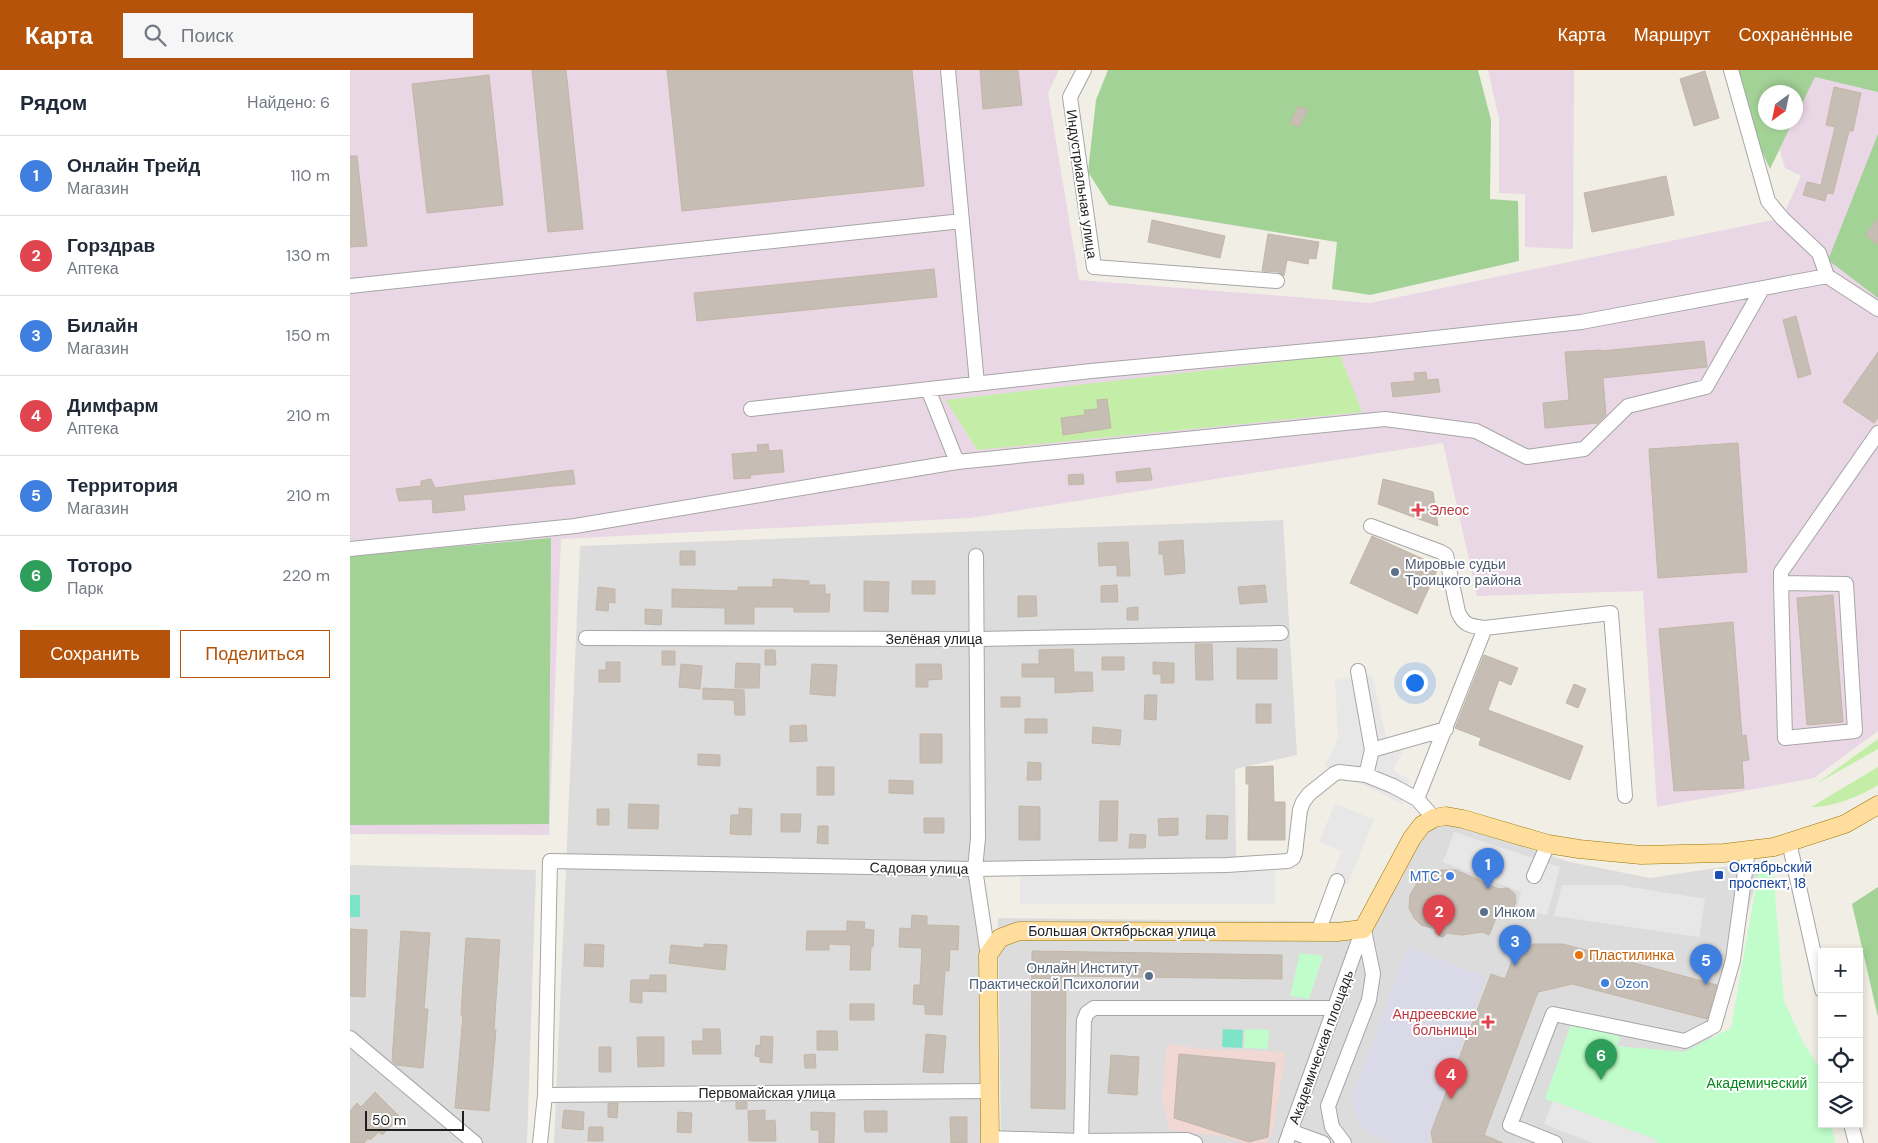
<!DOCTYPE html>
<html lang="ru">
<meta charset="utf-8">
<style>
body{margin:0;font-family:"DM Sans",sans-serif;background:#f6f6f7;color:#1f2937}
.controls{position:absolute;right:15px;bottom:15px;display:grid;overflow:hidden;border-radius:0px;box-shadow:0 2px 8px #0003}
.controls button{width:45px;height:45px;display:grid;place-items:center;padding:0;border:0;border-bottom:1px solid #e0e1e3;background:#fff;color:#1f2937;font:25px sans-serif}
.compass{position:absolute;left:1408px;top:15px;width:45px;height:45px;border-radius:50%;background:#fff;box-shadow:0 2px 8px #0003;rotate:213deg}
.scale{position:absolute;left:15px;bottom:12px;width:99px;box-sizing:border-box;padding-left:5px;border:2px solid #1f1f1f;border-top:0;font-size:14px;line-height:18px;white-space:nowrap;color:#1f1f1f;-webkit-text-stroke:4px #fff;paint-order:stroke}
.you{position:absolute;left:1064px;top:612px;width:18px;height:18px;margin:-12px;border:4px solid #fff;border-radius:50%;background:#1a73e8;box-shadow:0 0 0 8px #1a73e833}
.badge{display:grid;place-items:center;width:32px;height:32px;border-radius:50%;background:#b45309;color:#fff;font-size:16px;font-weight:700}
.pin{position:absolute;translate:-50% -41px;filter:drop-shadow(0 1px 2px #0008)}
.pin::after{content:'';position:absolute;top:26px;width:18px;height:15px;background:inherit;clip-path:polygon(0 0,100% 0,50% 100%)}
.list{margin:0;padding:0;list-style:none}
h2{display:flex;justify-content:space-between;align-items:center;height:65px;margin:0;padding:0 20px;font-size:21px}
h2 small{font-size:16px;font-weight:400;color:#747a83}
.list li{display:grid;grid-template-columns:32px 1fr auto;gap:15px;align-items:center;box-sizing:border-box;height:80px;padding:0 20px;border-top:1px solid #e0e1e3}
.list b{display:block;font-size:19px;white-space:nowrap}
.list p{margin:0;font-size:16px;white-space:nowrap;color:#747a83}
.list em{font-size:16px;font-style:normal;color:#747a83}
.actions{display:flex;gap:10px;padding:15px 20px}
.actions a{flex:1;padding:11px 0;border:1px solid #b45309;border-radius:0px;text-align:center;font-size:18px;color:#b45309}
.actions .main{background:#b45309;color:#fff}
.icon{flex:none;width:28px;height:28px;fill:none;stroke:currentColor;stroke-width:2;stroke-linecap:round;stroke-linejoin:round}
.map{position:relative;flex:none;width:1528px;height:1073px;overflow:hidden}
header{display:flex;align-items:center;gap:30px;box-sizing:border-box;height:70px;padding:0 25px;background:#b45309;color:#fff}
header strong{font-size:24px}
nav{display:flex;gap:28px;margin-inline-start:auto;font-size:18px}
.search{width:350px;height:45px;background:#f6f6f7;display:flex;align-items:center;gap:12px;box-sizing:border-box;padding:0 18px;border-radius:0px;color:#747a83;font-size:19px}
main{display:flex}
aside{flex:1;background:#fff}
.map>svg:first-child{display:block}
.residential{fill:#dddcdc}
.commercial{fill:#f2d8d3}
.industrial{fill:#ead7e5}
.grass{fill:#c4eea8}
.forest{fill:#a3d297}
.park{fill:#c0fdcb}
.pitch{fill:#7ee4c7}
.parking{fill:#e7e7e7}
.plaza{fill:#dad9e7}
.building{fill:#c6bdb4;stroke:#c3b6a6}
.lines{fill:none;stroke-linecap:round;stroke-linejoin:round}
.minor-casing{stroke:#a6a6a6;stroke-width:16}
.major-casing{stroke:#9b7600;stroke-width:19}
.minor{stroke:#fff;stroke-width:14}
.major{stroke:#ffdd9c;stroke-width:18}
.health-dot{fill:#e0444e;stroke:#fff;stroke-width:2}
.service-dot{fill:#5c6f8a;stroke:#fff;stroke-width:2}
.transit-dot{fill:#1a4fb4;stroke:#fff;stroke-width:2}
.shop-dot{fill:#3f7fe0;stroke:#fff;stroke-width:2}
.food-dot{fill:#e8710a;stroke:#fff;stroke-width:2}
.labels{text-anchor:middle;stroke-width:4;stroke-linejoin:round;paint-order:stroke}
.street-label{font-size:14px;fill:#1f1f1f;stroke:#fff}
.health-label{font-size:14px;fill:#be3a42;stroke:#fff;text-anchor:start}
.service-label{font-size:14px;fill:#4e5e75;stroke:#fff;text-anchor:start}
.transit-label{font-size:14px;fill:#164399;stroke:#fff;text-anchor:start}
.shop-label{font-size:14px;fill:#366cbe;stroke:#fff;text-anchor:end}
.food-label{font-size:14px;fill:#c56008;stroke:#fff;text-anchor:start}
.park-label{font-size:14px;fill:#05861c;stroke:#fff}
</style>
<header>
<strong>Карта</strong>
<div class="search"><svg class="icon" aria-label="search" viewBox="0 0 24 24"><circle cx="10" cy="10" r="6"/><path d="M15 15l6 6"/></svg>Поиск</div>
<nav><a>Карта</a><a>Маршрут</a><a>Сохранённые</a></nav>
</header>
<main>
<aside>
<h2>Рядом<small>Найдено: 6</small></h2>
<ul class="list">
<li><span class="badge" style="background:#3f7fe0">1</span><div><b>Онлайн Трейд</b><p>Магазин</p></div><em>110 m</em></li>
<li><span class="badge" style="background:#e0444e">2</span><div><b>Горздрав</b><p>Аптека</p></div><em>130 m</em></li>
<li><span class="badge" style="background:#3f7fe0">3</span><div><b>Билайн</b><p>Магазин</p></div><em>150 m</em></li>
<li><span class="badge" style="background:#e0444e">4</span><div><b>Димфарм</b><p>Аптека</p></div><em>210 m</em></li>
<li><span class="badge" style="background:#3f7fe0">5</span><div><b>Территория</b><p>Магазин</p></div><em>210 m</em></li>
<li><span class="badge" style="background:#2e9e5b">6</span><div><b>Тоторо</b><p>Парк</p></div><em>220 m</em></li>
</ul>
<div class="actions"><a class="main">Сохранить</a><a>Поделиться</a></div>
</aside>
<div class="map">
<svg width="1528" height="1073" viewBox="0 0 1528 1073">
<rect width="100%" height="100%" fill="#f1eee5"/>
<path class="residential" d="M933,450L947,685L885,699L886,787L630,794L632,1073H204L230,476Z
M1093,751L1220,792L1300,808L1412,791L1332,1073H651L648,848L1027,852L1041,806L1065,769Z
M0,795L186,800L177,1073H0Z"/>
<path class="commercial" d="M817,974L852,979L934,982L935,989L922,1065L916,1073H894L871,1066L820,1060L812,1027Z"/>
<path class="industrial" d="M0,0H709L698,23L729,210L1020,233L1432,148L1451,106L1435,98L1422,53L1446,52V22H1416L1406,0H1528V661L1464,708L1307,737L1293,521L1127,526L1093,373L620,448L211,469L199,765L0,764Z
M1138,0H1224L1223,179L1175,177V124L1149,123V49Z"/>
<path class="grass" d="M990,285L1012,342L627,380L596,330Z
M1528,669V679L1466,714Z
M1528,697V715C1511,726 1481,738 1461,737Z"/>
<path class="forest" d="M758,0H1128L1141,50L1140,129L1168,131L1169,191L1020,225L982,219L987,172L759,135L738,102L746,30Z
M1374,0H1528V22L1465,7L1446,46V22H1416V52L1442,53L1420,99Z
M1528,64V228L1478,190Z
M201,468L199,754L0,755V486Z
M1528,817V947L1502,834Z"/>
<path class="park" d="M1423,798L1434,931L1453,972L1472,1002V1054H1481L1485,1073H1307L1305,1069L1195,1029L1221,954L1270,967L1267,976L1334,982L1381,958L1409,799Z
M950,883L973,886L959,929L940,926Z
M895,959L919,960L918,979L894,978Z"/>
<path class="pitch" d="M0,825H10V847H0Z
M873,959L893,960L892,978L872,977Z"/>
<path class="parking" d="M1022,605L1036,666L1052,683L1043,700L1060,710L1052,734L975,696L988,669L985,610Z
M985,733L1024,750L997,815L980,809L992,781L969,772Z
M1104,762L1210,797L1197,845L1167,839L1171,822L1093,792Z
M925,801V834H670V802Z
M1212,815H1269L1355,829L1349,867L1204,846Z
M1203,1031L1305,1069L1307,1073H1243L1194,1054Z"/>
<path class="plaza" d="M1058,876L1136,908L1077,1073H1044L1018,1064L1005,1045L1003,1024Z"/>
<path class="building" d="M182,0H216L233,159L198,162Z
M317,0H562L574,116L332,141Z
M630,0H668L672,35L633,39Z
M1355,1L1369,48L1344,56L1330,9Z
M139,5L153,135L77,143L62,14Z
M1484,17L1511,23L1503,61H1499L1483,124L1477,123L1475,131L1453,125L1457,112L1471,115L1485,57L1476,55Z
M948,36L958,40L949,57L940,53Z
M0,86H7L17,176L0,177Z
M1316,106L1324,145L1242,162L1234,123Z
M1528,148V175L1515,165Z
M802,150L875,166L870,188L798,172Z
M918,164L969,172L966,189L959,188L958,194L937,190L934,206L928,202L912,201Z
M584,199L587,227L347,251L344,223Z
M1446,246L1461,304L1448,308L1433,250Z
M1354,271L1357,297L1253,308L1256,345L1248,353L1195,358L1193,333L1219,330L1215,282L1251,280V281Z
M1528,282V348L1524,353L1493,332Z
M1076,302L1077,310L1088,309L1090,322L1043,327L1041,313L1065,311L1064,303Z
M757,329L761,358L713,365L711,348L735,345L734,340L748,339L747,330Z
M1388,373L1397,502L1308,508L1299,379Z
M418,374L419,381L432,380L434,402L400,405L401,408L384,409L382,384L408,382L407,375Z
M800,398L802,410L767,412L766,402Z
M223,400L225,414L113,425L115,440L83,443L82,429L49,431L46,419L71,416V411L81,409L85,418Z
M733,404L734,414L719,415L718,405Z
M1033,409L1083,422L1088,456L1028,434Z
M1022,466L1089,496L1067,544L1000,513Z
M833,470L835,503L815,505L813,484H809V472Z
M778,472L780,506H767V495L749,496L748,473Z
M330,481H345V495H330Z
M423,509L459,511V515H475V524H480L479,542H444V537H404V554H375V538L322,537V519L388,521V517H423Z
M514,511L539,512L538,542L514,541Z
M562,511H585V524H562Z
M767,515L768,532H751V516Z
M915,515L917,532L890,534L888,517Z
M248,517L265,519V533L259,532L258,541L246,540Z
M1483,525L1493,652L1457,655L1447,528Z
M668,526H686L687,546L668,547Z
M788,537V550H777V538Z
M295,539L312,540L311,555L295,554Z
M1383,552L1392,666L1396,665L1399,690L1392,691L1394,718L1324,721L1309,559Z
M845,574H862L863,610H846Z
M887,578L927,579V609H887Z
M723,579L724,602H742L743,621L705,623V607H672V594H689V580Z
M415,580H425L426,595H415Z
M312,581H325V595H312Z
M1134,585L1168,598L1161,615L1149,610L1138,640L1233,676L1220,710L1129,675L1131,668L1105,658Z
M752,587H774V600H752Z
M256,592H270V612H249V600H256Z
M803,592L824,593V613H811V604H803Z
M386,593L410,594L409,618H385Z
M331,594L352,596L350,619L329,617Z
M462,594L487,595L485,626L460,624Z
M566,594H591L592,609L578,610V617H566Z
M1224,614L1236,619L1228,638L1216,633Z
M353,618L394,620L395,645H385L384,630L353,629Z
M795,625H807L806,650L794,649Z
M651,627H670V637H651Z
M906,634H921V653H906Z
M675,649H697V663H675Z
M456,655L457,671L440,672V656Z
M743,657L771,660L770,675L742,673Z
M570,664H592V693H570Z
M348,684L370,685V696L348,695Z
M678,692L691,693V710H677Z
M923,696L924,732H935V770H898L899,714H896V697Z
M467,697H484V725H467Z
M539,710L563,711V724L539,723Z
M750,731H768L767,771H749Z
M279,734L309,735L308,759L278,758Z
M669,736L690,737V770H669Z
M389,738L402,739L401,765L380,764L381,745H389Z
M247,739H259V755H247Z
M431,744H451L450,762H431Z
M857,745L878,746L877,769H856Z
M574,748H594V763H574Z
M828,748V765L809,766L808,749Z
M468,756H478V774L467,773Z
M780,764L796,765L795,778H779Z
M1091,800H1106L1149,819L1158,818L1165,824L1166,832L1163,839L1156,844L1148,843L1139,865L1132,862L1112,865L1097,863L1093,867L1089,866L1085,863V859L1071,855L1064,848L1059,838L1060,825L1067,813L1077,804Z
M562,845L577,846V855L609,856L608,880L600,879L599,901H595L592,945L575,944V935L563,934L564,915H570L572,878L549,877L550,858L561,859Z
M497,851L515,852L514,859L524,860L523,877L521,876L520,900H500L501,875L479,874V880H456L457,861H497Z
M0,859L17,860L15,927L0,926Z
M51,861L80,863L74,939H78L73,998L46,995L42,991Z
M116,868L150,870L144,960H146L139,1041L105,1038L113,945H111Z
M235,874L254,875L253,897L234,896Z
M354,874L377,875L375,900L319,893L321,875L354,878Z
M1183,874H1213L1367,915L1357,949L1222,914L1188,922L1134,1065L1153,1073H1083L1081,1062L1141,904L1155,909L1163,888Z
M682,881L932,885V909L716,906L715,1039L681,1038Z
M300,905H316V922L292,921V933L280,932L281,910H300Z
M500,934H524V950H500Z
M353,959H370L371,984H343L342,971H353Z
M467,961H487L488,980H467Z
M576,964L596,966L593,1003L573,1002Z
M411,966L423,967L422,993L410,992V987L405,986L406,975L410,976Z
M287,967H314V996L288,997Z
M249,977H261V1002H249Z
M465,984L466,998H455L454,985Z
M829,984L925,993L918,1067L899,1072L824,1048Z
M761,985L789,987L787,1025L758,1023Z
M25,1022L50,1047L32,1065L29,1062L20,1070L18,1068L14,1073H0V1041L7,1033L11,1037Z
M386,1032H397V1039H386Z
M258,1033H268L267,1048L258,1047Z
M214,1040L234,1042L233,1060L212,1058Z
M415,1040V1051L425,1050L426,1071H399L398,1041Z
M514,1041H537V1062H515Z
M328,1042L342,1043L341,1063L327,1062Z
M461,1042L485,1043L484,1073H469V1060H461Z
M600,1047H617V1073H601Z
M239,1057H253V1071H238Z"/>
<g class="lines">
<g class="minor-casing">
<path id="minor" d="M598,0L627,314
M734,0L720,27L744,197L927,211
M1381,0L1418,131L1432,148L1469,183L1477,206
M0,216L612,151
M578,319L607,392
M401,339L741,301L1022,275L1231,252L1477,206L1528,239
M1021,456L1091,482L1096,485L1108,542C1114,556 1121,556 1135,558L1067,729
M0,479L225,456L607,392L1035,349L1126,361L1177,387L1234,379L1278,336L1356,317L1412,219
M626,486L628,768L625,799L638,885
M1431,513L1496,514L1505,661L1435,668L1431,513V502L1528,363
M1135,558L1261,543L1275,726
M236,568L627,569L931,563
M1008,601L1022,680L1016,705
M1022,680L1096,659
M1439,772L1472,920
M1184,806L1198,774
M968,862L987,811
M0,968L125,1073
M195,1025L639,1021
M1501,1054L1506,1073
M940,1061L973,1073
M640,1068L731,1071L837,1070L845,1073
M731,1071L734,950L737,943L744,938H985
M190,1073L195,1025L200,791L625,799L877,795L938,791L943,788L945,783L950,740L953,732L959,724L984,704L989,702L1016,705L1043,716L1067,729L1084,748
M936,1073L1013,859
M994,1073L982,1057L978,1036L1019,930L1023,904L1014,860
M1205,1073L1160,1055L1203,944L1335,971L1364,956L1383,890L1398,780"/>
</g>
<g class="major-casing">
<path id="major" d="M640,1073L638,885L650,868L669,861L987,862L1013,859L1062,768L1072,755L1084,748L1096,746L1113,749L1198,774L1229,779L1291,785L1374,783L1424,777L1495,754L1528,735"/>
</g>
<use href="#minor" class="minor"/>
<use href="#major" class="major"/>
</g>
<g class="health-dot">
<path d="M1065.5 432.5h5v5h5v5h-5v5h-5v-5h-5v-5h5z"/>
<path d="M1135.5 944.5h5v5h5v5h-5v5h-5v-5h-5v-5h5z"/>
</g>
<g class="service-dot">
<circle cx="1045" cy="502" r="5"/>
<circle cx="1134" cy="842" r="5"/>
<circle cx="799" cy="906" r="5"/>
</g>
<rect class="transit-dot" x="1364" y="800" width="10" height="10" rx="2.5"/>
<g class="shop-dot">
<circle cx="1100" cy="806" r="5"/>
<circle cx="1255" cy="913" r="5"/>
</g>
<circle class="food-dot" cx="1229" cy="885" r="5"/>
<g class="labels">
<g class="street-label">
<text transform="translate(732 114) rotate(82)" y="5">Индустриальная улица</text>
<text x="584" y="574">Зелёная улица</text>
<text transform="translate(569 798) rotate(1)" y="5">Садовая улица</text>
<text x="772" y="866">Большая Октябрьская улица</text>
<text transform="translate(971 977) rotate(-70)" y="5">Академическая площадь</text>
<text x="417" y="1028">Первомайская улица</text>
</g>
<g class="health-label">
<text x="1079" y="445">Элеос</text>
<text x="1127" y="949" text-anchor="end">Андреевские<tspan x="1127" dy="16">больницы</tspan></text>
</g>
<g class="service-label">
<text x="1055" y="499">Мировые судьи<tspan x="1055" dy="16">Троицкого района</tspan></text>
<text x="1144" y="847">Инком</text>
<text x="789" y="903" text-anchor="end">Онлайн Институт<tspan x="789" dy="16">Практической Психологии</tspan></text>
</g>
<g class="transit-label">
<text x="1379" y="802">Октябрьский<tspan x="1379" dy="16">проспект, 18</tspan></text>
</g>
<g class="shop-label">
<text x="1090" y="811">МТС</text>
<text x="1265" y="918" text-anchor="start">Ozon</text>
</g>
<g class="food-label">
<text x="1239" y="890">Пластилинка</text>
</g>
<g class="park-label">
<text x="1407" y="1018">Академический</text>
</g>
</g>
</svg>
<div class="controls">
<button>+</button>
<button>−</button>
<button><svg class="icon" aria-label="locate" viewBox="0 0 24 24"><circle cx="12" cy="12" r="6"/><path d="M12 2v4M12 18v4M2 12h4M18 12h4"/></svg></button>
<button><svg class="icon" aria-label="layers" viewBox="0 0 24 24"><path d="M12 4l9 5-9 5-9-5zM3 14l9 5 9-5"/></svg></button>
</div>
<svg class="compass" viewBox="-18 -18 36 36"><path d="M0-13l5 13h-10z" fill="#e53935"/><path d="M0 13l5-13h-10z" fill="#747a83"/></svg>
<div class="scale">50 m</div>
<div class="you"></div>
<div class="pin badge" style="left:1138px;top:819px;background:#3f7fe0">1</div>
<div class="pin badge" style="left:1089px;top:866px;background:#e0444e">2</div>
<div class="pin badge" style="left:1165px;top:896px;background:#3f7fe0">3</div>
<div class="pin badge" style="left:1101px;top:1029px;background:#e0444e">4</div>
<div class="pin badge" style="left:1356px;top:915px;background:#3f7fe0">5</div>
<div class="pin badge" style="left:1251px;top:1010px;background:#2e9e5b">6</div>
</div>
</main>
